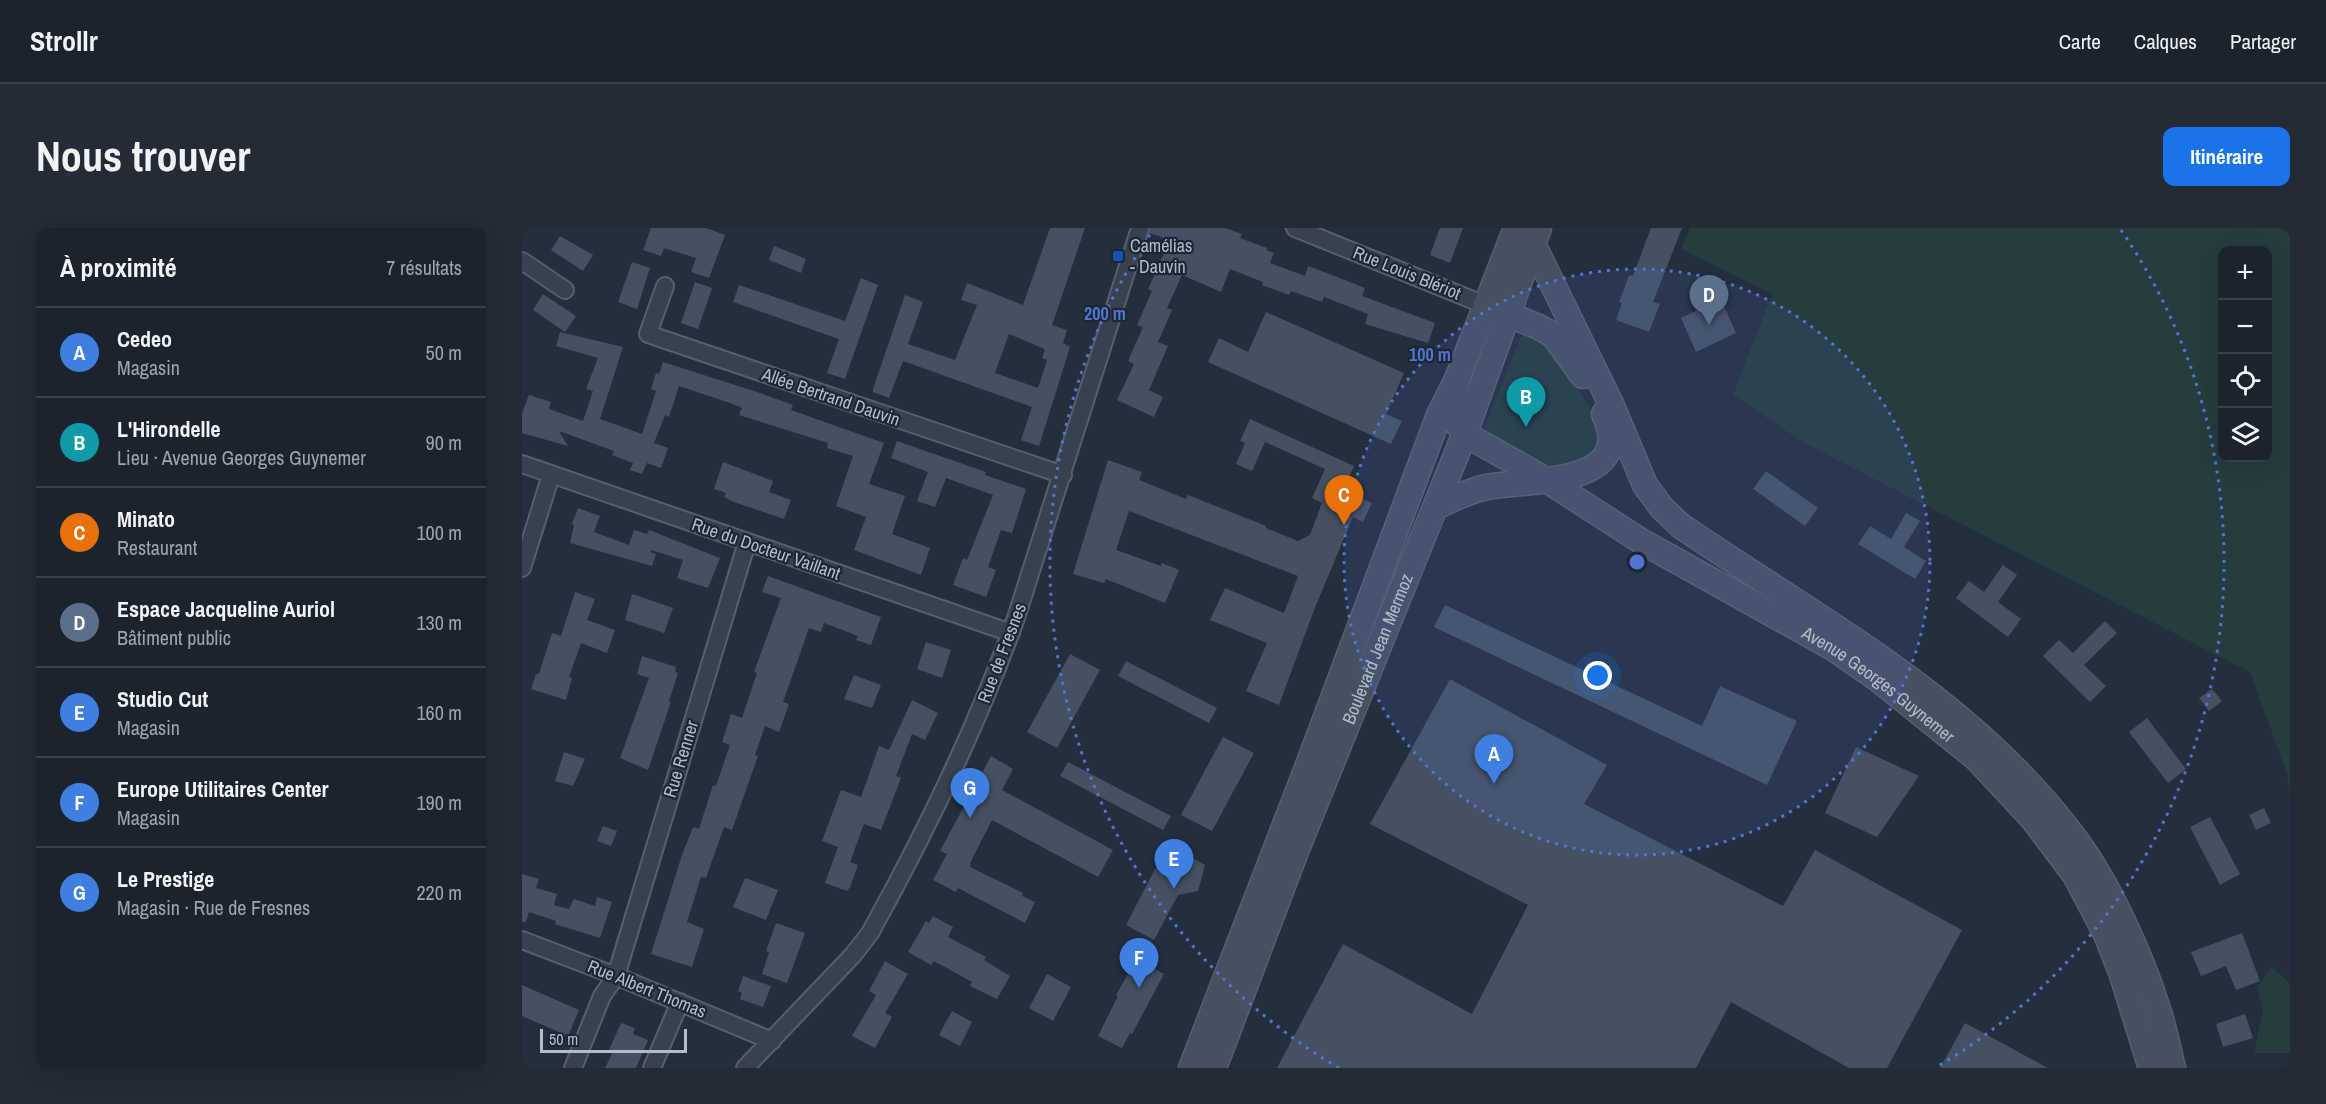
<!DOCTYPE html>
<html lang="fr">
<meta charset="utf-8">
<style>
body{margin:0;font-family:"Archivo Narrow",sans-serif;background:#242b36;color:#f1f3f6}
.controls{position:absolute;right:18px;top:18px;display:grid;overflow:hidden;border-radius:12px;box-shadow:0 6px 24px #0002}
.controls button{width:54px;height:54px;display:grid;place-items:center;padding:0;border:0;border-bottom:2px solid #39404a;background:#1b232e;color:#f1f3f6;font:30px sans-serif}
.scale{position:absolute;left:18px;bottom:15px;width:147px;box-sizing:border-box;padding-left:6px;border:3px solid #b4bcc9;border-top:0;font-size:16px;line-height:21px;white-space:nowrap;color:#b4bcc9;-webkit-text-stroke:4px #1d2633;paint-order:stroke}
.you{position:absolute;left:1076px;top:448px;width:21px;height:21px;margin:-15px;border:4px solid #fff;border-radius:50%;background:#1a73e8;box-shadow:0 0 0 9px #1a73e833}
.badge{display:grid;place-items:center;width:39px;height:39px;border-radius:50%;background:#1a73e8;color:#fff;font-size:20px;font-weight:700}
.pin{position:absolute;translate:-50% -50px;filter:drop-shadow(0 2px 3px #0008)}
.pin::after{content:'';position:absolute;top:32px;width:21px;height:18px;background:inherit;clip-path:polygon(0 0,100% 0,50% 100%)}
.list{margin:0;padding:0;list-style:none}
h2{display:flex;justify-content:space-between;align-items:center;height:78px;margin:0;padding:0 24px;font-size:26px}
h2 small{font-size:20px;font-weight:400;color:#a0a4aa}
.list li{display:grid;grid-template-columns:39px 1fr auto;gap:18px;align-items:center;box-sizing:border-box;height:90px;padding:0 24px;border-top:2px solid #39404a}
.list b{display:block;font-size:22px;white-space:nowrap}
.list p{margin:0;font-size:20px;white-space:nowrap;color:#a0a4aa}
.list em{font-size:20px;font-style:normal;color:#a0a4aa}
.icon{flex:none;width:33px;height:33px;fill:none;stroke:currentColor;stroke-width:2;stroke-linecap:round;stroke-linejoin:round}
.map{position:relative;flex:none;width:1768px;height:840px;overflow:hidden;border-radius:12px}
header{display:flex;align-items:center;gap:36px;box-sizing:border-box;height:84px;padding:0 30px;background:#1b232e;border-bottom:2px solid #39404a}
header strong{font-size:28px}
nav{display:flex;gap:33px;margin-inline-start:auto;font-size:21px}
.intro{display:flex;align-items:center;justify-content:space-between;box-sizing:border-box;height:144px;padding:0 36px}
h1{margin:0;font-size:42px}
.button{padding:15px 27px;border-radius:12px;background:#1a73e8;color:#fff;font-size:21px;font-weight:700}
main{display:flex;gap:36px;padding:0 36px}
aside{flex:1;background:#1b232e;border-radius:12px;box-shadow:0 6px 24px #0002}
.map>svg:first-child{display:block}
.green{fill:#263c3f;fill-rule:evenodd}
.building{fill:#455162;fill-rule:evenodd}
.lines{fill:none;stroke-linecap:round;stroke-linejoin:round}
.minor-casing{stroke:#565f6c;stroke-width:20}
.secondary-casing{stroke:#565f6c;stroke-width:27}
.minor{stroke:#38414e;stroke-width:16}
.secondary{stroke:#465061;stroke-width:24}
.ring{fill:none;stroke:#5274d3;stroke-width:3;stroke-dasharray:3 6}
.transit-dot{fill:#1a4fb4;stroke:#1d2633;stroke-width:2}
.labels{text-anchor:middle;stroke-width:4.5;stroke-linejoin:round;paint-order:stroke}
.poi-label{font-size:18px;fill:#b4bcc9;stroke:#1d2633;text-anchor:start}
.street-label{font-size:18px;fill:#b4bcc9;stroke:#1d2633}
.centre{fill:#5274d3;stroke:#1d2633;stroke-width:3}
.ring-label{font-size:18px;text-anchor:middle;font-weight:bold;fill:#5274d3;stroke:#1d2633;stroke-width:4.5;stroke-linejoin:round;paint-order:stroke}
</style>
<header>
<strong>Strollr</strong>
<nav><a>Carte</a><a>Calques</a><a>Partager</a></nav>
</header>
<div class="intro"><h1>Nous trouver</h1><a class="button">Itinéraire</a></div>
<main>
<aside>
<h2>À proximité<small>7 résultats</small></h2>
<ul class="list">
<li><span class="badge" style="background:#3f7fe0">A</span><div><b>Cedeo</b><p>Magasin</p></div><em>50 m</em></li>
<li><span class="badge" style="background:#0f9aa8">B</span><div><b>L'Hirondelle</b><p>Lieu · Avenue Georges Guynemer</p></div><em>90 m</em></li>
<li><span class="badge" style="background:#e8710a">C</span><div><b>Minato</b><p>Restaurant</p></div><em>100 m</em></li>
<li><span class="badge" style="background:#5c6f8a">D</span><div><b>Espace Jacqueline Auriol</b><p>Bâtiment public</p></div><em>130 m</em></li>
<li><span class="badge" style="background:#3f7fe0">E</span><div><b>Studio Cut</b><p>Magasin</p></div><em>160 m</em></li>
<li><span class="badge" style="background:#3f7fe0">F</span><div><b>Europe Utilitaires Center</b><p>Magasin</p></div><em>190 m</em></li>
<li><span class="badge" style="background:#3f7fe0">G</span><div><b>Le Prestige</b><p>Magasin · Rue de Fresnes</p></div><em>220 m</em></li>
</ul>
</aside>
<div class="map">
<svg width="1768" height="840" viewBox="0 0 1768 840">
<rect width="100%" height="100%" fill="#242f3e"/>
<path class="green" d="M1168,0H1768V564L1765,546L1728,444L1282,215L1211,167L1250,66L1159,21ZM1700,22H1746V230H1700Z
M1000,106L1014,107L1029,117L1077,195L1080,213L1073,225L1046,239L1015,236L968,208L963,198Z
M1749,738L1768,756V825H1732L1741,782L1735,760Z"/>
<path class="building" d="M129,0H184L203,7L187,50L169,44L174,30L142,20L139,28L121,22Z
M528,0H563L530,97L545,102L541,115L548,119L517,218L499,212L510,179L381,133L367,170L351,164V161L383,67L401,74L386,116L433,132L455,77L439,72L445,55L501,77ZM487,106L523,121L520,130L525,132L516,160L473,145Z
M628,0H703L720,6L718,10L745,20L744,22L752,25L748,35L783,48L786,38L810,47L843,60L840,68L913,95L906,115L843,96L846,86L802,69L800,74L769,63L767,67L740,57L741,54L708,41L699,64L660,47L645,80L650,82L636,114L646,118L627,162L641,169L632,189L595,172L612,136L606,133L621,99L615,97L630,63L626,61L648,12L627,5Z
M918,0H941L928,35L908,27Z
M1129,0H1160L1131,74L1138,76L1127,104L1094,92L1100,75L1097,74L1107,47L1111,48Z
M38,8L71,27L61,43L29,22Z
M252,18L284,31L279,45L247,32Z
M110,34L128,40L115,81L96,74Z
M339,50L356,57L323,151L305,145L317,111L211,74L217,57L323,93Z
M173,54L190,60L176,101L159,95Z
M21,66L54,88L43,104L11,82Z
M1199,71L1214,105L1174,124L1159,90Z
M744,84L882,145L864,186L880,193L869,216L686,134L697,110L726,124Z
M38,104L101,119L78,191L120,206L134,163L129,161L134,145L137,146L141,134L235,164L271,177L269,182L362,215L347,256L383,268L370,306L408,320L399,347L332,322L344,289L314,278L331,228L305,220L306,215L217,187L220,180L211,176L157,158L147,189L143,187L132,215L146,220L139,240L125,235L120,246L108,242L111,235L90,227L92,223L37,203L46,218L0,205V185L7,167L29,174L27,181L61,193L71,163L64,161L76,130L34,118Z
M728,191L832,238L826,252L835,256L830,266L850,275L841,294L831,289L792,382L757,477L724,463L745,415L688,392L703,360L762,385L776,348L607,283L594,322L639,338L640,335L657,342L643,375L584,351L582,355L551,346L586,232L620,244L617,252L664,271L666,267L744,298V300L776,313L788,307L800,275L790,270L803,241L743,214L730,243L714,236L723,215L718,213Z
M375,213L464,244L463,247L504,261L490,305L479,302L466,339L474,342L464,369L431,357L441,330L445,332L471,267L424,250L413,279L395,273L406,244L369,230Z
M201,234L251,253L247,264L269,272L262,291L212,274L202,269L204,265L192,261Z
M1244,243L1296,280L1283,298L1231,261Z
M56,280L78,288L72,304L107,317L112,302L125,306L127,302L198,330L186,360L155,350L161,332L129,322L128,324L134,326L130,338L48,315L52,297L50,296Z
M1384,285L1398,293L1382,319L1404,333L1393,351L1336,316L1348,298L1369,311Z
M1481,337L1495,347L1476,374L1499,391L1486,409L1434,370L1447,353L1462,364Z
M246,348L359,389L349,417L334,412L336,408L302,395L299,404L287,400L261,474L267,476L257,504L243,498L233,527L236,528L210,602L202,599L184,650L179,649L165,694L182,701L170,739L129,726L160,627L171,599L177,601L191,557L194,558L208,517L200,514L209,486L220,490L235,445L232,444L259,370L240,364Z
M53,364L73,371L65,392L93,402L85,425L59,415L47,449L50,450L44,472L9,461L14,446H17L30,405L39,408Z
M110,366L151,380L142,405L103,392Z
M923,377L1180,498L1198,458L1275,493L1245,557L912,399Z
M1583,393L1595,405L1562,437L1584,458L1568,474L1521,428L1537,412L1551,425Z
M404,414L429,422L420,450L395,441Z
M548,426L578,442L535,520L505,504Z
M120,428L154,439L153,444L156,445L147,473L149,474L126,542L98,530L127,450L115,446Z
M604,433L695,480L687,495L596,448Z
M332,447L359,457L350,480L322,471Z
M928,451L1085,537L1062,576L1261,678L1293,622L1440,702L1365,840H1327L1209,774L1174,840H755L821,716L950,786L1006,677L848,596Z
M1690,461L1700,473L1687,483L1677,470Z
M390,472L416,485L403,512L390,506L374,548L379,550L359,602L342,596L328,634L336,637L328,659L325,663L303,655L316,619L300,613L319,562L339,569L357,518L367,522Z
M1625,490L1664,541L1646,555L1607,504Z
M701,509L732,525L690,603L659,587Z
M1334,519L1397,548L1355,609L1303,585Z
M42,524L63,531L51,558L33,553Z
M469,528L491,541L480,562L591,622L576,649L470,592L448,635L449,636L448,639L501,665L500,668L513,674L503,695L436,660L434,664L411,652L425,626L418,623Z
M546,534L649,588L641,602L538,548Z
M1742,580L1749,595L1734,602L1727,587Z
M1688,589L1718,646L1698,657L1668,599Z
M81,598L95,603L89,618L75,613Z
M646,616L683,637L676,663L656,667L632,712L604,697Z
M0,646L17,651L14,660L35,666L32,677L47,681L52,671L73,678L75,669L90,674L78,710L33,696L34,693L7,684L4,694H0Z
M223,650L256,662L244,692L211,679Z
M411,688L431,699L426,709L464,729L462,732L488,748L475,771L448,758L450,754L412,733L409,737L386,724L404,693L407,695Z
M254,695L283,705L265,755L240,746L247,724L244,723Z
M1720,705L1738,753L1714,762L1704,738L1679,748L1669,724Z
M611,729L642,746L610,806L608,805L600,820L576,808L596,768L594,767L607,744L604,743Z
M363,733L386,746L363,785L370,789L353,820L330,808L354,767L347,763Z
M525,746L549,759L531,793L507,780Z
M221,748L249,758L241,779L218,771L220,765L216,763Z
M0,757L57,782L46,808L0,788Z
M430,783L450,794L438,818L417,807Z
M1723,786L1731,810L1701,819L1694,796Z
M99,795L113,800L111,806L126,812L114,840H83L90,826L86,824Z
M1443,795L1526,840H1418Z"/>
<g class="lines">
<g class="minor-casing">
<path id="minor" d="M773,0L963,77
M0,33L43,62
M143,58L126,106L541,247
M0,236L489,405
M0,340L29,247
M0,712L94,748L250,813
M51,840L80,768L94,748L225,314
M130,840L158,774
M223,840L331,727L348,705C404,604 455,498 494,390L618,0"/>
</g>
<g class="secondary-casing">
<g id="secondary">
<path d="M1011,16L1090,178L1123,257L1140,280L1159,298C1298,393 1452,473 1554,612C1587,657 1618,725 1635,778C1642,798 1646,820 1651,840"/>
<path d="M973,81L1017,99L1031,107L1061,148"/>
<path id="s1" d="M935,151L931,191L943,205L955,213L1026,253L1119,313L1311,420L1357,452L1455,531L1510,590L1553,647L1584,706L1599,744L1629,840"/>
<path d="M914,279C930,271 947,263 965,259C1007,251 1116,259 1082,186"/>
<path d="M669,840L783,545L917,187L935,151L994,0"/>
<path id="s2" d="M692,840L773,626L943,205L1017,0"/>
</g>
</g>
<use href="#minor" class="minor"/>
<use href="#secondary" class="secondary"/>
</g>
<circle cx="1115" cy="334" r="293" fill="#5274d3" fill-opacity=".12"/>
<g class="ring">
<circle cx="1115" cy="334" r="293"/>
<path d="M817 840A587 587 0 0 1 631 2M1599 2A587 587 0 0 1 1413 840"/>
</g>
<rect class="transit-dot" x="590" y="22" width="12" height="12" rx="3"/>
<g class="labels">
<g class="poi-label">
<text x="608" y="24">Camélias<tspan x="608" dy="21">- Dauvin</tspan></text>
</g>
<g class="street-label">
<text transform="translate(885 45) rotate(22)" y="6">Rue Louis Blériot</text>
<text transform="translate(309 169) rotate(19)" y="6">Allée Bertrand Dauvin</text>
<text transform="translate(244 321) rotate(19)" y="6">Rue du Docteur Vaillant</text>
<text dy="6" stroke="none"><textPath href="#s2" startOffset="450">Boulevard Jean Mermoz</textPath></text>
<text transform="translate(480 425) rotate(-69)" y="6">Rue de Fresnes</text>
<text dy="6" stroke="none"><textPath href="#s1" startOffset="543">Avenue Georges Guynemer</textPath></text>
<text transform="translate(159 531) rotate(-73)" y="6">Rue Renner</text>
<text transform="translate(125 761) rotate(22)" y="6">Rue Albert Thomas</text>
</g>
</g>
<circle cx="1115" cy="334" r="9" class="centre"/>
<g class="ring-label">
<text x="583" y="92">200 m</text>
<text x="908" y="133">100 m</text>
</g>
</svg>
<div class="controls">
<button>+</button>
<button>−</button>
<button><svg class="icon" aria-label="locate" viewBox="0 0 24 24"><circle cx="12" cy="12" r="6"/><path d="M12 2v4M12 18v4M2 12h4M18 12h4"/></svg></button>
<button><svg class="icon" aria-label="layers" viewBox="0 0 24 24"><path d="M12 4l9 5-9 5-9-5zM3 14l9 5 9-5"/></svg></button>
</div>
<div class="scale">50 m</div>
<div class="you"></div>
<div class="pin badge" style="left:972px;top:556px;background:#3f7fe0">A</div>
<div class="pin badge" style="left:1004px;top:199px;background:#0f9aa8">B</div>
<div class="pin badge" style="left:822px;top:297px;background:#e8710a">C</div>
<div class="pin badge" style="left:1187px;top:97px;background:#5c6f8a">D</div>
<div class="pin badge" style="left:652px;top:661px;background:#3f7fe0">E</div>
<div class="pin badge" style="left:617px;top:760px;background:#3f7fe0">F</div>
<div class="pin badge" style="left:448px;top:590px;background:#3f7fe0">G</div>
</div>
</main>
